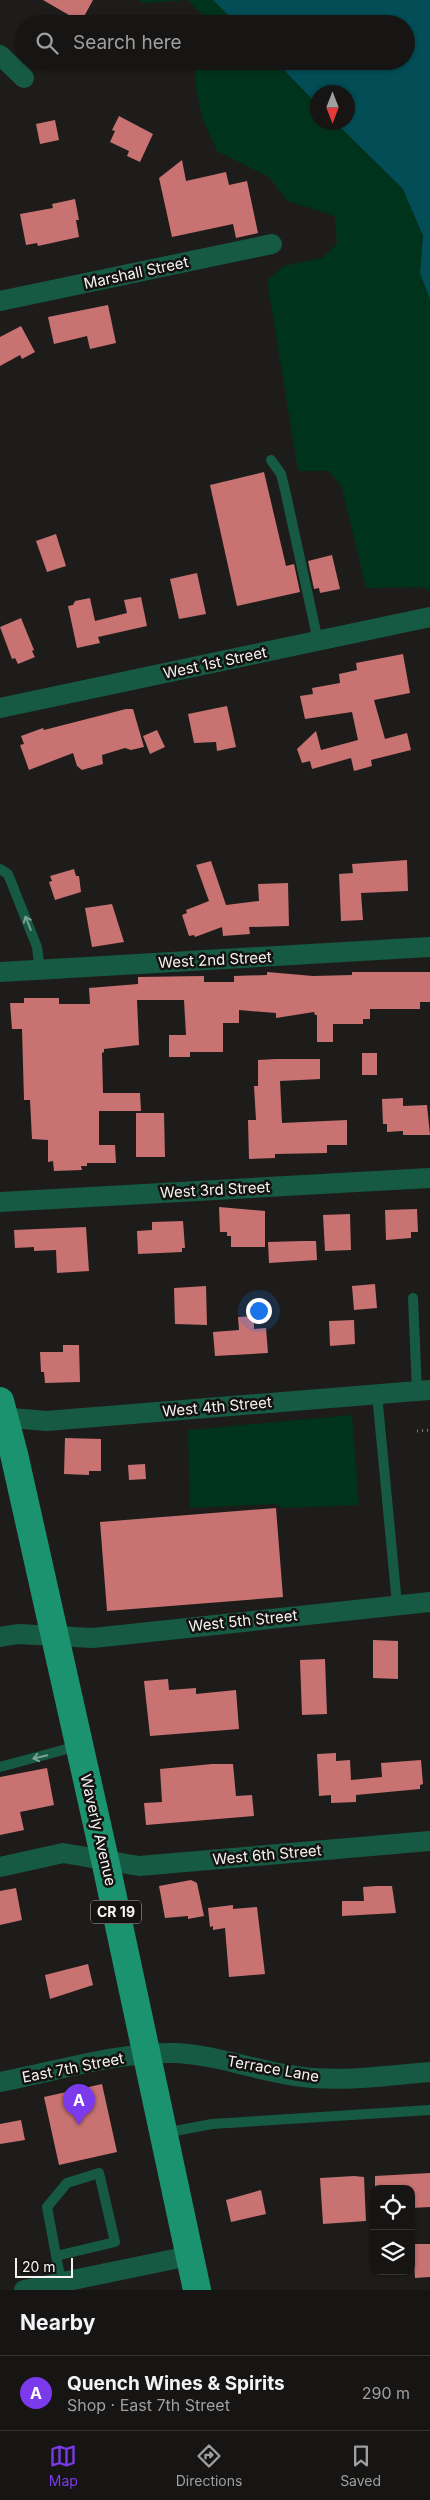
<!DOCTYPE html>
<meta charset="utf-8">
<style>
body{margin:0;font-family:Inter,sans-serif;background:#1f1e1d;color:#f1f3f6}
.controls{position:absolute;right:15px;bottom:15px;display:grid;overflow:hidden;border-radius:10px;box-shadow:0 1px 4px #0004}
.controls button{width:45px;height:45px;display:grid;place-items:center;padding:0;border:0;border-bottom:1px solid #353434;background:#161514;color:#f1f3f6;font:25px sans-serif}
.compass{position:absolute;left:310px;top:85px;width:45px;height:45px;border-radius:50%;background:#161514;box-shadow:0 1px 4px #0004;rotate:180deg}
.scale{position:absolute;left:15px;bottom:12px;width:58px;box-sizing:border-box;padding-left:5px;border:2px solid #f5f4f3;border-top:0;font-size:14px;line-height:18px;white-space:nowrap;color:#f5f4f3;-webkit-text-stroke:4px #151311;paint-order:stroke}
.you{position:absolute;left:258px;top:1310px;width:18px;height:18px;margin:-12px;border:4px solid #fff;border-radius:50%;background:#1a73e8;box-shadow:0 0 0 8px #1a73e833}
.badge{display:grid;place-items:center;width:32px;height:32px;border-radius:50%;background:#7c3aed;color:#fff;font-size:16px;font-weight:700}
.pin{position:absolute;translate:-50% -41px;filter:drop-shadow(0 1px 2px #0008)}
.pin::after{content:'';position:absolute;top:26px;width:18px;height:15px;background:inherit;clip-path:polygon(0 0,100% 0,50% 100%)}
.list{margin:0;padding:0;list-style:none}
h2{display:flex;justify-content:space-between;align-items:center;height:65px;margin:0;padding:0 20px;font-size:21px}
h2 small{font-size:16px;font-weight:400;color:#9e9fa0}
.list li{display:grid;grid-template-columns:32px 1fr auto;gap:15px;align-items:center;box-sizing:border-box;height:75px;padding:0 20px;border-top:1px solid #353434}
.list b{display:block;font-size:19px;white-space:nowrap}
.list p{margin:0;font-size:16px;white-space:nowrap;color:#9e9fa0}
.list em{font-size:16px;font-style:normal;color:#9e9fa0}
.icon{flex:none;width:28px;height:28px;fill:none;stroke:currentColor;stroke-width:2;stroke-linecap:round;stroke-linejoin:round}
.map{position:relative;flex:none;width:430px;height:2290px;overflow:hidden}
.search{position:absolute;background:#161514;box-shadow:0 1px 4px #0004;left:15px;right:15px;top:15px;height:55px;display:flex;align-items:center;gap:12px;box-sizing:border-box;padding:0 18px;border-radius:28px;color:#9e9fa0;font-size:19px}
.sheet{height:140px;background:#161514}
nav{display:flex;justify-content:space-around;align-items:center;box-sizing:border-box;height:70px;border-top:1px solid #353434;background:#161514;font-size:14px;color:#9e9fa0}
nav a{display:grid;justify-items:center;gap:2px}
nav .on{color:#7c3aed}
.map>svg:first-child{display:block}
.green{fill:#00331c}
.water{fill:#024d56}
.building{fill:#c87272}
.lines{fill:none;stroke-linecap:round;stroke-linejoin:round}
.path{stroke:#7e7d7b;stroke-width:3;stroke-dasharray:1 4;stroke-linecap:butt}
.lane{stroke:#165a44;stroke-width:10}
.street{stroke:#165a44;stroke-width:20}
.primary{stroke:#1a936e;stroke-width:28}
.oneway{stroke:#7a9f93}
.labels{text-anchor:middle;stroke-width:5;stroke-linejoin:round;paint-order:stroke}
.shield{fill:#151311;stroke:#b2b0af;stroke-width:1}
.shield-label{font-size:14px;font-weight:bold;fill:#f5f4f3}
.street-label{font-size:15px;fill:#f5f4f3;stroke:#151311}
</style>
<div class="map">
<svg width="430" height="2290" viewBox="0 0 430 2290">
<rect width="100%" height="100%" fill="#1e1c1a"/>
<path class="green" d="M138,0H213L237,24H212L188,0L143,3Z
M196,61H275L317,104L318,122L336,123L403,189L423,236L420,273L430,299V590L420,587L366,588L342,488L329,471H298L267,280L284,266L322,258L337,244L335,216L287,201L269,177L217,151L202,117L195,83Z
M352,1415L359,1505L282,1508L275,1504L190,1508L188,1430Z"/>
<path class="water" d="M213,0H430V299L420,273L423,236L403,189L336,123L348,122V92H318L317,104L275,61H406V24H237Z"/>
<path class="building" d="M43,0H93L81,22Z
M119,116L153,134L140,162L127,156L129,151L110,142L115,131L112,130Z
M55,120L59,140L40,144L36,124Z
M182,160L186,181L226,172L229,185L247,181L258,233L236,238L233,224L172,237L159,178Z
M75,199L79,220H76L79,237L38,246L37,243L26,245L20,214L53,208L52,204Z
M108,305L116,343L90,349L87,336L54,344L48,317Z
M21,326L35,352L22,359L20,355L0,366V337Z
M264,472L286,566L294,564L300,592L237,606L210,485Z
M56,534L66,566L47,572L36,541Z
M332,555L340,589L320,593L319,588L314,589L308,561Z
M197,573L206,614L179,619L170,579Z
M141,597L147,626L98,637L100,643L77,648L68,606L73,605L75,601L90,598L95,621L127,613L124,600Z
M21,618L34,650L32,651L35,657L18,664L15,658L12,659L0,627Z
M403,654L410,693L374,700L385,739L407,733L411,750L371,760L372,766L354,771L351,758L312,769L310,761L302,763L297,749L316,731L321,750L358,740L352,712L305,719L300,696L313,694L312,688L340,683L339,674L357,670L356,663Z
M227,706L236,747L217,751L216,742L194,743L188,714Z
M126,709H133L144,747L131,750L125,748L102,755L103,764L82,770L77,766L73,753L29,770L20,745L24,744L21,736L43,728L44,730Z
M157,730L165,747L150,754L143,736Z
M407,860L408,891L361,893L363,920L341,921L339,874L353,873L352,864Z
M211,861L226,905L259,901L258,884L288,883L289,926L249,927L250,934L223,936L222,927L195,937L194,935L189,936L182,915L187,913L186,910L209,901L196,865Z
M74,869L76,876H79L81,892L55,900L49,882L52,881L50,876Z
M112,904L124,942L92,947L85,908Z
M267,972L313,976L352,975V972H430V1002H420V1009H370V1019H363V1024H333V1042H317V1015H315L314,1012L276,1018V1013L239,1010V1023H223V1052H190V1057H169V1035H186L184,1000H137L139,1045L104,1049V1052L102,1053L103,1093H140L141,1111H99V1145H115L116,1163H87V1166H81L82,1170L54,1171L53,1161L48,1162V1140L32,1139L30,1100H24L22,1029H12L10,1003H24V998H59V1004H90L89,988L138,984V977L204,976V982H234V976L267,975Z
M362,1053H377V1075H362Z
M276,1059H320V1079L280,1081L282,1123L347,1120V1145H327V1153L275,1154V1158L249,1159L248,1120H256L254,1086H258V1060Z
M403,1098V1106L427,1105L430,1135H403V1131L387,1132V1124H383L382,1099Z
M136,1113H164L165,1157H136Z
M219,1207L265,1211V1247H231V1236H227V1232H220Z
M417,1209L418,1232H411V1238L386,1240L385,1210Z
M350,1214L351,1250L325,1251L323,1215Z
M183,1221L185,1248H182V1252L138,1254L137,1231L152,1230V1222Z
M86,1227L89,1271L57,1273L56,1250L34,1251V1247L15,1248L14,1230Z
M302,1241H316L317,1260L269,1263L268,1242Z
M375,1284L377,1308L354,1310L352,1286Z
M206,1286L207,1325L175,1324L174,1288Z
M254,1316V1329L266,1328L268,1353L215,1356L213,1332L239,1330L238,1317Z
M354,1320L355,1344L330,1346L329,1321Z
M63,1345H79L80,1382L45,1383L44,1372H41L40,1352H63Z
M65,1438L101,1439V1471H89V1475L64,1474Z
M145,1464L146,1479L129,1480L128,1465Z
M276,1508L283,1597L107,1611L100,1522Z
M373,1640L398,1641V1679L373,1678Z
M325,1659L327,1714L302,1715L300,1660Z
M168,1679L169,1690L196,1688V1694L236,1690L239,1729L150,1736L144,1681Z
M336,1753V1761L350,1760L351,1780L382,1777L381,1763L421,1760L423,1784L420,1785V1789L356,1795V1802L331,1803V1795L319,1796L317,1754Z
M212,1764H233L236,1796L252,1795L254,1816L146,1825L144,1803L162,1802L160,1769Z
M47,1768L54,1805L20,1812L24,1830L0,1835V1777Z
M191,1880L197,1883L204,1916L188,1919V1916L165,1918L159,1886Z
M376,1886H392L396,1913L342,1916V1901H364L363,1887Z
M16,1888L22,1920L0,1925V1891Z
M233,1905V1909L257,1907L265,1974L229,1977L225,1928L213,1930V1926L210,1927L208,1908Z
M88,1964L93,1985L50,1999L45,1975Z
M102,2084L117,2152L59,2165L44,2097Z
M21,2120L25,2140L0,2144V2124Z
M430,2173V2207L411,2208V2189H375V2176Z
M354,2176L364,2177L366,2221L323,2224L320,2178Z
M261,2190L266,2214L231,2222L226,2200Z
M413,2244H430V2277L415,2278Z"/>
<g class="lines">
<path class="path" d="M417,1431L430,1430"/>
<path class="lane" d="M271,460L281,474L285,490L318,641
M0,869L8,874L37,947L40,970
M413,1298L417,1391
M377,1394L397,1604
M0,1767L78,1746
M164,2133L212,2124L430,2110
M56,2256L115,2242L99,2173L67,2183L47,2207L61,2282"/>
<path class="street" d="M0,55L24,78
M0,301L272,244
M0,708L430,617
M0,972L430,947
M0,1202L430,1178
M0,1417L46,1421L430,1390
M0,1637L18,1634L93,1638L430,1602
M0,1867L63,1853L139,1866L430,1841
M0,2082C57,2071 117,2052 175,2053C222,2055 266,2075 313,2078C351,2081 392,2075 430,2072
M24,2290L189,2256"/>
<path class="primary" d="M0,1401L14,1454L105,1860L197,2290"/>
</g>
<defs><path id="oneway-shaft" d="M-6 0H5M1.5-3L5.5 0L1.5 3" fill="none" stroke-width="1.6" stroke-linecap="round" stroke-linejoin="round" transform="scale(1.25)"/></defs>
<g class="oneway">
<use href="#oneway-shaft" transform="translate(28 923) rotate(-112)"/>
<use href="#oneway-shaft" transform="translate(40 1757) rotate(166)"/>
</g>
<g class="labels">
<rect class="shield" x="91" y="1900.5" width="50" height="23" rx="4"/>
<g class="shield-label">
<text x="116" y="1917">CR 19</text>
</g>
<g class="street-label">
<text transform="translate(136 273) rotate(-12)" y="5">Marshall Street</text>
<text transform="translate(215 663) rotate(-12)" y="5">West 1st Street</text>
<text transform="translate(215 960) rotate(-3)" y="5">West 2nd Street</text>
<text transform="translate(215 1190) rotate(-3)" y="5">West 3rd Street</text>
<text transform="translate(217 1407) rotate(-5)" y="5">West 4th Street</text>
<text transform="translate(243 1621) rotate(-6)" y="5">West 5th Street</text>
<text transform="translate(98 1830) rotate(77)" y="5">Waverly Avenue</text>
<text transform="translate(267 1855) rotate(-5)" y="5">West 6th Street</text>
<text transform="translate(73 2068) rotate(-11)" y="5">East 7th Street</text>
<text transform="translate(273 2069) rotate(10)" y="5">Terrace Lane</text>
</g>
</g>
</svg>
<div class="controls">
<button><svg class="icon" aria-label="locate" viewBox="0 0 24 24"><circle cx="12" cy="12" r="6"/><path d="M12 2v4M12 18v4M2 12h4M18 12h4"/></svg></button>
<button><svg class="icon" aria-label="layers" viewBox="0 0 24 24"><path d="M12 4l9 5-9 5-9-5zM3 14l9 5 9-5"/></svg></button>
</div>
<svg class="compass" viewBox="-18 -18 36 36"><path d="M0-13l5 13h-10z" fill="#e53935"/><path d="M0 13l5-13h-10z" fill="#9e9fa0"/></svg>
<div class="scale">20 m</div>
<div class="you"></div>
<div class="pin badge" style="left:79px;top:2125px">A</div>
<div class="search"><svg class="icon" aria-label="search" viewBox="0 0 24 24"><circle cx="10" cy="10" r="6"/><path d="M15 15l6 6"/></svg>Search here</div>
</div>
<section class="sheet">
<h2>Nearby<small></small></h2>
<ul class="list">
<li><span class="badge">A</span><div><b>Quench Wines &amp; Spirits</b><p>Shop · East 7th Street</p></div><em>290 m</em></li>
</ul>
</section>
<nav>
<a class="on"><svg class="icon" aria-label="map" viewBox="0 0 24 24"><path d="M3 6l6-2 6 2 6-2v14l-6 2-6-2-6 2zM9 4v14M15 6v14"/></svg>Map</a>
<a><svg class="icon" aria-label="directions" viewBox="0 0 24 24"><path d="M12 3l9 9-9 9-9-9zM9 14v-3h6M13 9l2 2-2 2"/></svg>Directions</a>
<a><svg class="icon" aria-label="saved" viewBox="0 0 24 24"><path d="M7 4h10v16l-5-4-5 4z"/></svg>Saved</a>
</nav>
